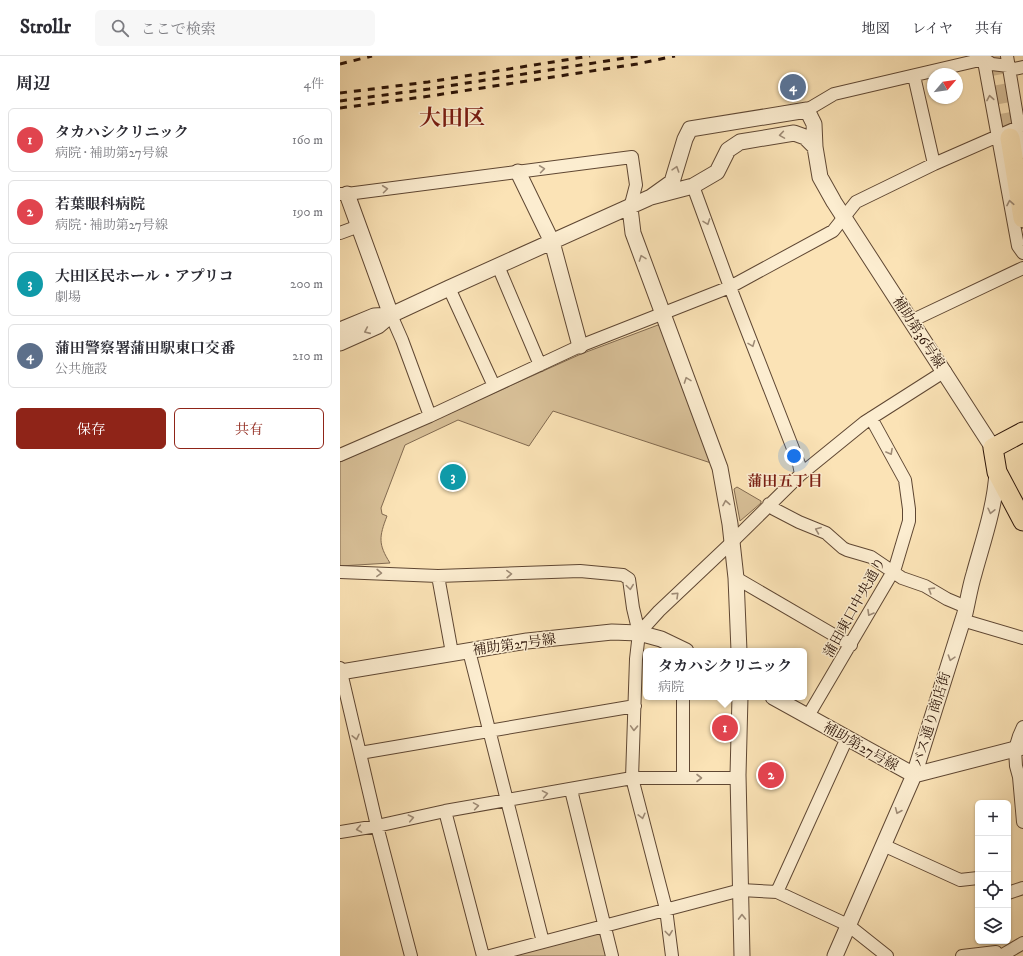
<!DOCTYPE html>
<html lang="ja">
<meta charset="utf-8">
<style>
body{margin:0;font-family:"IM FELL DW Pica","Noto Serif JP",serif;background:#f7f7f7;color:#2b2b33}
.controls{position:absolute;right:12px;bottom:12px;display:grid;overflow:hidden;border-radius:6px;box-shadow:0 1px 3px #0004}
.controls button{width:36px;height:36px;display:grid;place-items:center;padding:0;border:0;border-bottom:1px solid #e1e1e2;background:#fff;color:#2b2b33;font:20px sans-serif}
.compass{position:absolute;left:587px;top:12px;width:36px;height:36px;border-radius:50%;background:#fff;box-shadow:0 1px 3px #0004;rotate:61deg}
.you{position:absolute;left:454px;top:400px;width:14px;height:14px;margin:-10px;border:3px solid #fff;border-radius:50%;background:#1a73e8;box-shadow:0 0 0 6px #1a73e833}
.badge{display:grid;place-items:center;width:26px;height:26px;border-radius:50%;background:#8f2418;color:#fff;font-size:13px;font-weight:700}
.pin{position:absolute;translate:-50% -50%;border:2px solid #fff;box-shadow:0 1px 4px #0006}
.popup{position:absolute;left:303px;top:592px;width:164px;height:52px;box-sizing:border-box;display:grid;place-content:center;border-radius:6px;background:#fff;filter:drop-shadow(0 1px 3px #0005);font-size:13px;white-space:nowrap;color:#7c7c81}
.popup b{font-size:15px;color:#2b2b33}
.popup::after{content:'';position:absolute;left:50%;top:100%;margin-left:-8px;border:8px solid transparent;border-top-color:#fff}
.list{margin:0;padding:0;list-style:none}
h2{display:flex;justify-content:space-between;align-items:center;height:52px;margin:0;padding:0 16px;font-size:17px}
h2 small{font-size:13px;font-weight:400;color:#7c7c81}
.list li{display:grid;grid-template-columns:26px 1fr auto;gap:12px;align-items:center;box-sizing:border-box;height:64px;margin:0 8px 8px;padding:0 8px;border:1px solid #e1e1e2;border-radius:6px}
.list b{display:block;font-size:15px;white-space:nowrap}
.list p{margin:0;font-size:13px;white-space:nowrap;color:#7c7c81}
.list em{font-size:13px;font-style:normal;color:#7c7c81}
.actions{display:flex;gap:8px;padding:12px 16px}
.actions a{flex:1;padding:9px 0;border:1px solid #8f2418;border-radius:6px;text-align:center;font-size:14px;color:#8f2418}
.actions .main{background:#8f2418;color:#fff}
.icon{flex:none;width:22px;height:22px;fill:none;stroke:currentColor;stroke-width:2;stroke-linecap:round;stroke-linejoin:round}
.map{position:relative;flex:none;width:683px;height:900px;overflow:hidden}
header{display:flex;align-items:center;gap:24px;box-sizing:border-box;height:56px;padding:0 20px;background:#fff;border-bottom:1px solid #e1e1e2}
header strong{font-size:19px}
nav{display:flex;gap:22px;margin-inline-start:auto;font-size:14px}
.search{width:280px;height:36px;background:#f7f7f7;display:flex;align-items:center;gap:10px;box-sizing:border-box;padding:0 14px;border-radius:6px;color:#7c7c81;font-size:15px}
main{display:flex}
aside{flex:1;background:#fff}
.map>svg:first-child{display:block}
.green{fill:#d8c098;stroke:#826a50}
.lines{fill:none;stroke-linecap:round;stroke-linejoin:round}
.primary-tunnel{stroke:#d1b993;stroke-width:19;stroke-dasharray:19 10;stroke-linecap:butt}
.minor-casing{stroke:#5f4733;stroke-width:14}
.tertiary-casing{stroke:#5f4733;stroke-width:17}
.primary-casing{stroke:#2b1307;stroke-width:21}
.minor{stroke:#fcedd0;stroke-width:12}
.tertiary{stroke:#fcedd0;stroke-width:15}
.primary{stroke:#fbe3b6;stroke-width:19}
.rail{stroke:#2b1307;stroke-width:3;stroke-dasharray:7 7;stroke-linecap:butt}
.oneway{stroke:#9e8b76}
.labels{text-anchor:middle;stroke-width:3;stroke-linejoin:round;paint-order:stroke}
.street-label{font-size:14px;fill:#2b1307;stroke:#fcedd0}
.neighbourhood-label{font-size:15px;font-weight:bold;fill:#7a1f14;stroke:#fcedd0}
.town-label{font-size:22px;font-weight:bold;fill:#7a1f14;stroke:#fcedd0}
</style>
<header>
<strong>Strollr</strong>
<div class="search"><svg class="icon" aria-label="search" viewBox="0 0 24 24"><circle cx="10" cy="10" r="6"/><path d="M15 15l6 6"/></svg>ここで検索</div>
<nav><a>地図</a><a>レイヤ</a><a>共有</a></nav>
</header>
<main>
<aside>
<h2>周辺<small>4件</small></h2>
<ul class="list">
<li><span class="badge" style="background:#e0444e">1</span><div><b>タカハシクリニック</b><p>病院 · 補助第27号線</p></div><em>160 m</em></li>
<li><span class="badge" style="background:#e0444e">2</span><div><b>若葉眼科病院</b><p>病院 · 補助第27号線</p></div><em>190 m</em></li>
<li><span class="badge" style="background:#0f9aa8">3</span><div><b>大田区民ホール・アプリコ</b><p>劇場</p></div><em>200 m</em></li>
<li><span class="badge" style="background:#5c6f8a">4</span><div><b>蒲田警察署蒲田駅東口交番</b><p>公共施設</p></div><em>210 m</em></li>
</ul>
<div class="actions"><a class="main">保存</a><a>共有</a></div>
</aside>
<div class="map">
<svg width="683" height="900" viewBox="0 0 683 900">
<rect width="100%" height="100%" fill="#fbe3b6"/>
<filter id="stains"><feTurbulence type="fractalNoise" baseFrequency=".005" numOctaves="4"/><feColorMatrix values="0 0 0 0 .2 0 0 0 0 .09 0 0 0 0 .02 0 0 0 .5 -.17"/></filter>
<radialGradient id="worn" r=".72"><stop offset=".6" stop-color="#630" stop-opacity="0"/><stop offset="1" stop-color="#630" stop-opacity=".3"/></radialGradient>
<path class="green" d="M318,269L322,273L371,407L213,355L189,390L118,364L65,389L41,452L42,458L47,460C39,481 38,488 50,507L0,510V406L241,298Z
M397,431L421,445V447L400,465L394,433Z
M255,876L263,881L268,900H164Z"/>
<g class="lines">
<path class="primary-tunnel" d="M655,0L670,82"/>
<g class="minor-casing">
<path id="minor" d="M643,0L678,190L683,197
M667,0L683,96
M574,20L594,108
M467,54L494,38L644,3L652,8L668,10L674,13L683,11
M353,130L390,231L459,408L461,418
M0,138H7L292,101L296,129L290,152
M0,177L19,170
M158,210L200,309
M109,232L154,330
M51,259L62,284L90,360
M571,265L683,212
M0,399L90,360L240,290L390,231L493,175L516,146L594,108L683,69
M429,448L434,453L459,466L486,477L503,492L507,494L531,501L562,522L585,530L607,543L626,551
M0,516L98,520L240,515L283,519L289,523L293,552L299,577L296,603L292,722L326,853L332,900
M98,520L112,597
M396,522L511,589
M622,564L683,582
M299,577L319,555L392,486L461,418L525,366L605,315
M129,595L203,886
M0,612L37,770L71,900
M468,660L555,512L569,465V453L565,424L531,362
M683,671L679,680L675,693L676,710L679,721L683,766
M20,697L295,650
M343,722V641
M231,734L272,900
M105,755L143,900
M0,776L37,770L105,755L292,722H392L398,719
M543,789L620,824L638,822
M437,836L507,682
M668,837L683,832
M150,900L401,834L437,836L508,869L547,900
M622,900L656,896
M661,900L683,887"/>
</g>
<g class="tertiary-casing">
<path id="tertiary" d="M178,116L212,186L240,290
M7,138L51,259
M311,141L332,126L345,83L350,73L467,54L474,68L475,91L480,121L494,146L653,392
M290,152L293,177L380,412L390,468L396,522L399,595
M0,274L34,260L50,259
M0,287L38,270L51,259L109,232L311,141L353,130L377,116L388,94L400,86L454,77L465,81L475,91
M0,616L187,585L272,576L299,577L321,583L346,595
M400,641L398,719L402,900
M433,641L574,719L683,691
M495,900L574,719L625,557C628,544 630,531 634,518C643,485 655,451 657,416"/>
</g>
<g class="primary-casing">
<path id="primary" d="M670,82L683,162
M653,392L657,416L683,465
M653,392L683,376"/>
</g>
<use href="#minor" class="minor"/>
<use href="#tertiary" class="tertiary"/>
<use href="#primary" class="primary"/>
<path class="rail" d="M0,8L32,0
M0,37L88,26L250,0
M0,45L89,33L298,0
M0,52L90,40L297,8L335,0"/>
</g>
<defs><path id="oneway-chevron" d="M-2-3.5L2.5 0L-2 3.5" fill="none" stroke-width="1.6" stroke-linecap="round" stroke-linejoin="round"/></defs>
<g class="oneway">
<use href="#oneway-chevron" transform="translate(650 42) rotate(-100)"/>
<use href="#oneway-chevron" transform="translate(442 79) rotate(171)"/>
<use href="#oneway-chevron" transform="translate(202 113) rotate(-8)"/>
<use href="#oneway-chevron" transform="translate(336 113) rotate(-72)"/>
<use href="#oneway-chevron" transform="translate(45 133) rotate(-7)"/>
<use href="#oneway-chevron" transform="translate(670 147) rotate(-101)"/>
<use href="#oneway-chevron" transform="translate(367 166) rotate(70)"/>
<use href="#oneway-chevron" transform="translate(302 202) rotate(-110)"/>
<use href="#oneway-chevron" transform="translate(27 275) rotate(156)"/>
<use href="#oneway-chevron" transform="translate(412 288) rotate(69)"/>
<use href="#oneway-chevron" transform="translate(347 324) rotate(-110)"/>
<use href="#oneway-chevron" transform="translate(550 396) rotate(61)"/>
<use href="#oneway-chevron" transform="translate(386 447) rotate(-100)"/>
<use href="#oneway-chevron" transform="translate(651 455) rotate(103)"/>
<use href="#oneway-chevron" transform="translate(478 474) rotate(-158)"/>
<use href="#oneway-chevron" transform="translate(39 517) rotate(2)"/>
<use href="#oneway-chevron" transform="translate(169 518) rotate(-2)"/>
<use href="#oneway-chevron" transform="translate(290 531) rotate(82)"/>
<use href="#oneway-chevron" transform="translate(591 534) rotate(-148)"/>
<use href="#oneway-chevron" transform="translate(336 539) rotate(-44)"/>
<use href="#oneway-chevron" transform="translate(530 557) rotate(120)"/>
<use href="#oneway-chevron" transform="translate(611 602) rotate(108)"/>
<use href="#oneway-chevron" transform="translate(294 672) rotate(92)"/>
<use href="#oneway-chevron" transform="translate(16 681) rotate(77)"/>
<use href="#oneway-chevron" transform="translate(359 722)"/>
<use href="#oneway-chevron" transform="translate(205 738) rotate(-10)"/>
<use href="#oneway-chevron" transform="translate(136 750) rotate(-9)"/>
<use href="#oneway-chevron" transform="translate(558 755) rotate(113)"/>
<use href="#oneway-chevron" transform="translate(302 760) rotate(76)"/>
<use href="#oneway-chevron" transform="translate(71 762) rotate(-12)"/>
<use href="#oneway-chevron" transform="translate(19 773) rotate(170)"/>
<use href="#oneway-chevron" transform="translate(402 861) rotate(-91)"/>
<use href="#oneway-chevron" transform="translate(329 877) rotate(83)"/>
</g>
<g class="labels">
<g class="street-label">
<text transform="translate(579 276) rotate(57)" y="5">補助第36号線</text>
<text transform="translate(514 551) rotate(-61)" y="5">蒲田東口中央通り</text>
<text transform="translate(174 588) rotate(-8)" y="5">補助第27号線</text>
<text transform="translate(591 663) rotate(-73)" y="5">バス通り商店街</text>
<text transform="translate(521 690) rotate(29)" y="5">補助第27号線</text>
</g>
<g class="neighbourhood-label">
<text x="445" y="430">蒲田五丁目</text>
</g>
<g class="town-label">
<text x="112" y="69">大田区</text>
</g>
</g>
<rect width="100%" height="100%" filter="url(#stains)"/>
<rect width="100%" height="100%" fill="url(#worn)"/>
</svg>
<div class="controls">
<button>+</button>
<button>−</button>
<button><svg class="icon" aria-label="locate" viewBox="0 0 24 24"><circle cx="12" cy="12" r="6"/><path d="M12 2v4M12 18v4M2 12h4M18 12h4"/></svg></button>
<button><svg class="icon" aria-label="layers" viewBox="0 0 24 24"><path d="M12 4l9 5-9 5-9-5zM3 14l9 5 9-5"/></svg></button>
</div>
<svg class="compass" viewBox="-18 -18 36 36"><path d="M0-13l5 13h-10z" fill="#e53935"/><path d="M0 13l5-13h-10z" fill="#7c7c81"/></svg>
<div class="you"></div>
<div class="pin badge" style="left:385px;top:672px;background:#e0444e">1</div>
<div class="popup"><b>タカハシクリニック</b>病院</div>
<div class="pin badge" style="left:431px;top:719px;background:#e0444e">2</div>
<div class="pin badge" style="left:113px;top:421px;background:#0f9aa8">3</div>
<div class="pin badge" style="left:453px;top:31px;background:#5c6f8a">4</div>
</div>
</main>
